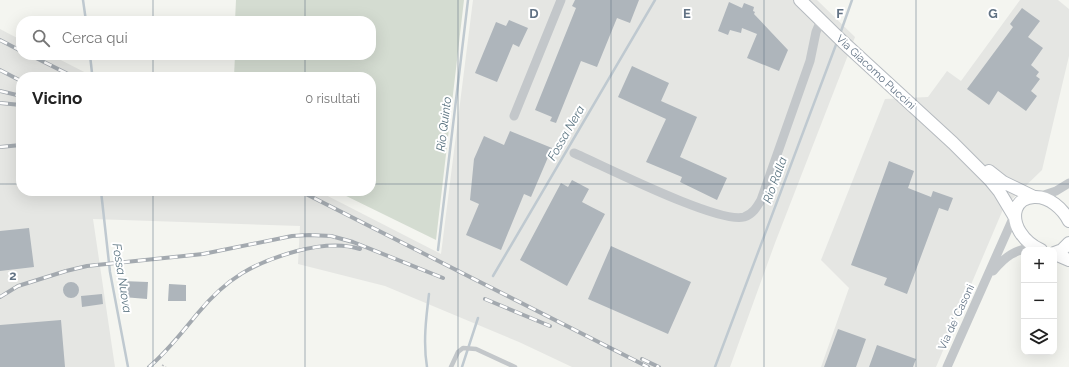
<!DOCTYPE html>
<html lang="it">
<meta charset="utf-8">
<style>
body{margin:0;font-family:Raleway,sans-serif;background:#f2f2f2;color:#222}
.controls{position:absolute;right:12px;bottom:12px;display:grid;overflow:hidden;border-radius:8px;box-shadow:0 4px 16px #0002}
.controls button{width:36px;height:36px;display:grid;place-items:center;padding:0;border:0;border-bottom:1px solid #e0e0e0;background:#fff;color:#222;font:20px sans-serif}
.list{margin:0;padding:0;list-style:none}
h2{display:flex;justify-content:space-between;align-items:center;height:52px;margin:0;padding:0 16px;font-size:17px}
h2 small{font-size:13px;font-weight:400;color:#767676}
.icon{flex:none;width:22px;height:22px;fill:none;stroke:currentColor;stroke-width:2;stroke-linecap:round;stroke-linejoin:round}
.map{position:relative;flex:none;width:1069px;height:367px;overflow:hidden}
.search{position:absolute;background:#fff;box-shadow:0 4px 16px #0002;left:16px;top:16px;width:360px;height:44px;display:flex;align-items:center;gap:10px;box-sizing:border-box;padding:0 14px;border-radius:16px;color:#767676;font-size:15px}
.panel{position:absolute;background:#fff;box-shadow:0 4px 16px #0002;left:16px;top:72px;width:360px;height:124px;border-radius:16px}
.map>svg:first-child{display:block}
.built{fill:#e5e6e3}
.green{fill:#d4dcd1}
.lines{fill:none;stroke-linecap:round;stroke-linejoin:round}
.stream{stroke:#bfc9d0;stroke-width:2.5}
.building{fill:#aeb5bb}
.secondary-casing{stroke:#b5babf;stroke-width:14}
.path{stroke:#bdbfc1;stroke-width:1.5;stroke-dasharray:2 2;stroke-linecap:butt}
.service{stroke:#c3c7ca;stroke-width:4.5}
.minor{stroke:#c3c7ca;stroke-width:9}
.secondary{stroke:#fff;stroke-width:12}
.rail-casing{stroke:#a3a9af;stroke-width:4}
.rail{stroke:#fff;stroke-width:2.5;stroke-dasharray:8;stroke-linecap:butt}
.grid{fill:none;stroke:#617284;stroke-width:1;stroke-opacity:0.55}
.labels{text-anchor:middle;stroke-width:4;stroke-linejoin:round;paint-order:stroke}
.street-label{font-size:11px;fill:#617284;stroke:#fff}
.water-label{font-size:12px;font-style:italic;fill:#5c7582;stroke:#fff}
.grid-label{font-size:13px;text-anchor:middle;font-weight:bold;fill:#617284;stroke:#fff;stroke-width:4;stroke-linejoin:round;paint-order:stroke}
</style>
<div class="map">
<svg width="1069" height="367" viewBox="0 0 1069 367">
<rect width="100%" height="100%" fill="#f4f5f0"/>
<path class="built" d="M473,0H817L855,37L775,243L730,367H572L519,342L385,286L298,264L300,226L93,219L115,367H0V29L21,40V55H51L94,77H21V191H318L441,254Z
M1020,0H1058L1069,9V56L1042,170L1004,207L936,367H821L849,288L821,260L885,99L928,97L947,71L961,81Z"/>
<path class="green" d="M236,0H464L436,240L336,191H371V77H234L235,55H371V21H235Z"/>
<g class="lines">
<path class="stream" d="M83,0L86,21
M840,34L852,0
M90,55L92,73
M101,191L110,272L128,367
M438,250L468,0
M493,276L655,0
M427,367C423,343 426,318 429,294
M462,367L478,318
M715,367L837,42"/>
</g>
<path class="building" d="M575,0H639L630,23L617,18L597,67L581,61L556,123L550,121L552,117L535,110L576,8L572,6Z
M729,2L742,8L744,3L754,7L753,11L755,12L754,14L788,50L779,71L747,58L757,34L742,28L741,33L730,30L728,35L718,31Z
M1022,8L1040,21L1028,37L1043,48L1031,65L1039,72L1036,76L1040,79L1031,91L1037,96L1026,111L998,91L989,105L967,89L1013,27L1010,24Z
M509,20L528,28L519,47L513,44L497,82L475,73L496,22L506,26Z
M632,66L669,83L661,101L697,117L680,157L727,178L717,200L680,182L682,177L646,162L666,119L618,97Z
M510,131L552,148L531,197L524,194L501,250L466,235L479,204L470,200L474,159L484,136L504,145Z
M889,161L914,171L908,188L931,197L933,191L953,198L948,211L939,208L907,294L884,285L887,278L851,265Z
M572,180L589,189L582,202L605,214L567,286L520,260L561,183L568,187Z
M29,228L34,267L0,271V231Z
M611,246L691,282L668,334L588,299Z
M122,281L148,282L147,299L123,297Z
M63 290a8 8 0 1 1 16 0a8 8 0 1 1-16 0Z
M169,284L186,285V301H168Z
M102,294L103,304L82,307L81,296Z
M61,320L65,367H0V325Z
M838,329L866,339L856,367H824Z
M877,345L916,359L913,367H869Z"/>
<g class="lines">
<g class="secondary-casing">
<path id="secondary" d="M800,0L843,42L953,143L990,180L999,191L1014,216
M989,171L1003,182L1034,197
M1041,250C1032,246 1025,240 1020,232C1011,217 1014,198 1034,197C1049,196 1063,209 1069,221
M1054,253L1062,250L1069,243
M1055,254L1069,260"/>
</g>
<path class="path" d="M162,365L166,367"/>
<path class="service" d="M451,367L458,352L463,348L476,349L515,367"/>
<path class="minor" d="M514,116L561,0
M574,153C604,166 718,224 744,217C753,214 757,207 761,200L810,61L816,32L821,20
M1038,197L1056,191L1069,183
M993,271C1006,256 1014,250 1034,247
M947,367L1014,216"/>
<use href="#secondary" class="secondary"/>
<g class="rail-casing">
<path id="rail" d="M0,40L21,51
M30,55L74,77
M0,70L21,81
M0,91L21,96
M0,103L21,105
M0,147L21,145
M300,191L648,367
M0,297L18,286L66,271L87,266L203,254L292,236L309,235L331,236L353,242L443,278
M485,299L550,326
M642,359L659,367
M149,367C168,351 182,332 198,313C227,278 253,263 297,251C316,246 341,243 360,249"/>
</g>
<use href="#rail" class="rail"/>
</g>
<path class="grid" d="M153,0V21M305,0V21M458,0V367M611,0V367M764,0V367M916,0V367M153,55V77M305,55V77M0,184H21M371,184H1069M153,191V367M305,191V367"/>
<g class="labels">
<g class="street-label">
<text transform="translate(876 72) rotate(43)" y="4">Via Giacomo Puccini</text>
<text transform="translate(956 317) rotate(-65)" y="4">Via de' Casoni</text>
</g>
<g class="water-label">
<text transform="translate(444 124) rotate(-83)" y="4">Rio Quinto</text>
<text transform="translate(566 133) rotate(-60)" y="4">Fossa Nera</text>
<text transform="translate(775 180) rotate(-70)" y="4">Rio Ralla</text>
<text transform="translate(122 278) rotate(81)" y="4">Fossa Nuova</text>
</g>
</g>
<g class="grid-label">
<text x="534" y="18">D</text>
<text x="687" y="18">E</text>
<text x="840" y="18">F</text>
<text x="993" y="18">G</text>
<text x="13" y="280">2</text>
</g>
</svg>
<div class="controls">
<button>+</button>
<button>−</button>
<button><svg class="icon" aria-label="layers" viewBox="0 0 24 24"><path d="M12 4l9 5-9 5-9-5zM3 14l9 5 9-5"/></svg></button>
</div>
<div class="search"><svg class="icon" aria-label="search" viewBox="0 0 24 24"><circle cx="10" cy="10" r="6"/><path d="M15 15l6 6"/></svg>Cerca qui</div>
<section class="panel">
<h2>Vicino<small>0 risultati</small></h2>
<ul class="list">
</ul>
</section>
</div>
